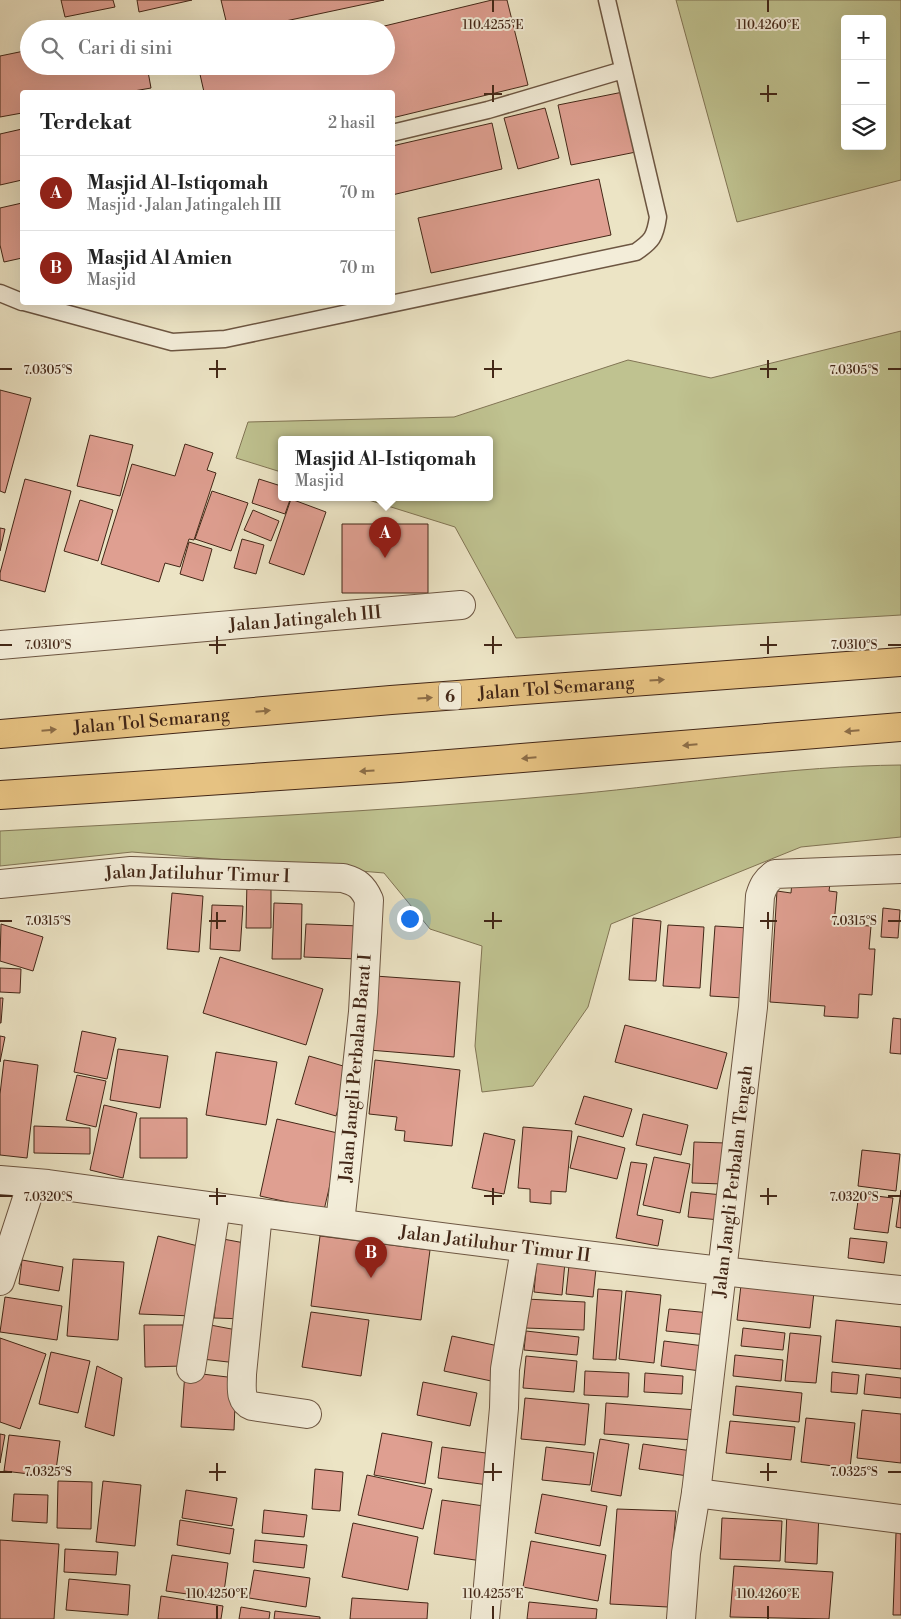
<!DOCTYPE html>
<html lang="id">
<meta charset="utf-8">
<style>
body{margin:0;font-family:"Libre Bodoni",serif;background:#f2f2f2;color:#222}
.controls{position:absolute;right:15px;top:15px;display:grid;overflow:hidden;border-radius:5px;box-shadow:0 5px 20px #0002}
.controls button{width:45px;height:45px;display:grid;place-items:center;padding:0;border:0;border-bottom:1px solid #e0e0e0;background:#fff;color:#222;font:25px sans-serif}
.you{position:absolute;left:409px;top:918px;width:18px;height:18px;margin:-12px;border:4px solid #fff;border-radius:50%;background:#1a73e8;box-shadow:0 0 0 8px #1a73e833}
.badge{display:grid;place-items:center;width:32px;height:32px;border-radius:50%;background:#8f2418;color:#fff;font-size:16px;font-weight:700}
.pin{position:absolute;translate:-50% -41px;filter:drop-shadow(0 1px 2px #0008)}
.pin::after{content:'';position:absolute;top:26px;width:18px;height:15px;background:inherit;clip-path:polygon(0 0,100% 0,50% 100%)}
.popup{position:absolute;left:278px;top:436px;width:215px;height:65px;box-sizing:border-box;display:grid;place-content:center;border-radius:5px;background:#fff;filter:drop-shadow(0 1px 4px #0005);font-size:16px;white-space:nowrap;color:#767676}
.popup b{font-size:19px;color:#222}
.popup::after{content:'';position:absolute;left:50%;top:100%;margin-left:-10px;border:10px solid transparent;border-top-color:#fff}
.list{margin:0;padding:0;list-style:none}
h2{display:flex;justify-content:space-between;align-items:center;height:65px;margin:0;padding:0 20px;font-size:21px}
h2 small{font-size:16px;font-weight:400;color:#767676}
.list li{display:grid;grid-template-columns:32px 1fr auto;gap:15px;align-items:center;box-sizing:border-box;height:75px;padding:0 20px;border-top:1px solid #e0e0e0}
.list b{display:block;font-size:19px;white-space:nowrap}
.list p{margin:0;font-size:16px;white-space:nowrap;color:#767676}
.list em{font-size:16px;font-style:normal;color:#767676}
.icon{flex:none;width:28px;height:28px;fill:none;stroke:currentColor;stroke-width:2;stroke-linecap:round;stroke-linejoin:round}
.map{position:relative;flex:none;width:901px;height:1619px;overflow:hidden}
.search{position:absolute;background:#fff;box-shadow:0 5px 20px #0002;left:20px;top:20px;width:375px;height:55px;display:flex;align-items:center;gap:12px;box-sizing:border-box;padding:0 18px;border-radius:28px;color:#767676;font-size:19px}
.panel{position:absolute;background:#fff;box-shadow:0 5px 20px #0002;left:20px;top:90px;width:375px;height:215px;border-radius:5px}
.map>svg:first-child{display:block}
.green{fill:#bfc290;stroke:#817454;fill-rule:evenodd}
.building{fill:#df9f91;stroke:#432717}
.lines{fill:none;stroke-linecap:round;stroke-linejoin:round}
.service-casing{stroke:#6d5642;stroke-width:19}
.minor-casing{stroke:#6d5642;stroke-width:30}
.motorway-casing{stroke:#432717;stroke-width:30}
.service{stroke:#f3edd9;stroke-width:16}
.minor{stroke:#f3edd9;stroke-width:28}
.motorway{stroke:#e6c282;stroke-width:28}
.oneway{fill:#8c6d47}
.ticks{fill:none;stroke:#432717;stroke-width:2}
.labels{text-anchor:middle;stroke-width:4;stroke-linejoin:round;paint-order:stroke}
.shield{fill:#f3edd9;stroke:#786251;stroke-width:1}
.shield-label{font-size:16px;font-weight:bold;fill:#432717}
.street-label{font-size:18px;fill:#432717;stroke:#f3edd9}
.ticks-label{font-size:12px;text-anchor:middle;fill:#432717;stroke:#f3edd9;stroke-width:4;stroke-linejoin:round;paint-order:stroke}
</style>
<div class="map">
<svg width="901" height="1619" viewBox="0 0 901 1619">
<rect width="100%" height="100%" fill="#ece4c5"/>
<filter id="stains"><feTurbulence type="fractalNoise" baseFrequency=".004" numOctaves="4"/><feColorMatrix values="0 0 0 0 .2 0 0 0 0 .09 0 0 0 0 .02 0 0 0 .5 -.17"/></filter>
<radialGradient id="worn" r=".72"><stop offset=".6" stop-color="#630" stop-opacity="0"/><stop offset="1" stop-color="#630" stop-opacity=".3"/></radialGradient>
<path class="green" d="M676,0H901V180L737,222ZM845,19H882V146H845Z
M901,331V615L516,638L455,527L359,497H489V439H281V472L236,458L248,422L454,417L628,360L711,378Z
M901,765V837L801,847L611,924L588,1007L533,1086L482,1092L475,1046L482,946L430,929L384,873L132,852L0,866V831C192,820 384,812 576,794C684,784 792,766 901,765Z"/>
<path class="building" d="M61,0H113L115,7L65,17Z
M137,0H192L139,12Z
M221,0H384L248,29H228Z
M492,0H507L528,85L392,118V92H204L199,70L216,66H386V29H372Z
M29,50V66H147L151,88L128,92H22V113L0,117V56Z
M623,92L636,152L571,165L558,105Z
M545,108L559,158L518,169L504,118Z
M492,123L502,169L392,195V146Z
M22,129V180L0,185V134Z
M599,179L611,235L431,273L418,218Z
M22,203V258L4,262L0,245V208Z
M0,390L31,398L5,493L0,491Z
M90,435L133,445L120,496L77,486Z
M185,444L213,453L207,470L216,473L194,540L189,539L180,567L165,563L159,582L101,564L132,464L175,476Z
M25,479L71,491L45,592L0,580V573Z
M259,479L281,486V497H291L285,514L252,503Z
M212,491L248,503L231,551L195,539Z
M291,499L326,512L304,575L269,563Z
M80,500L113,510L98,561L64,551Z
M253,510L279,521L271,541L244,530Z
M342,524H428V593H342Z
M0,528L5,529L0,551Z
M242,539L264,545L256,574L234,568Z
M189,542L212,549L203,581L180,574Z
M247,880L271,881V928H246Z
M792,882L830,884L829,891L837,892L834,924L871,926L869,949H875L872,995L859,994L858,1018L824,1016L825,1006L770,1002L777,891L791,893Z
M172,893L203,896L199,952L167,949Z
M274,903L302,904L301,959H272Z
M212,905L243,906L240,951L210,949Z
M883,908L900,910L898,938L881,937Z
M633,918L661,921L656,981L629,980Z
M1,924L43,937L33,971L0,961Z
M306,924L360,926L358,959L304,957Z
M668,925L704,927L700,988L663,986Z
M715,926L748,928L743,998L710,996Z
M220,957L323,989L306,1045L203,1013Z
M0,968L21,969L20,993L0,992Z
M375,976L460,982L454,1057L369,1050Z
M0,998H3L1,1023H0Z
M893,1018L901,1019V1054L890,1053Z
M625,1025L727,1053L717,1089L615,1062Z
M82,1031L116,1038L107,1079L74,1072Z
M0,1036L5,1037L0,1062Z
M118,1049L168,1056L160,1108L110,1100Z
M216,1052L277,1062L266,1125L206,1115Z
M309,1056L350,1068L336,1116L295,1104Z
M4,1060L38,1065L27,1158L0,1155V1094Z
M375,1060L460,1070L452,1146L404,1141L405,1131L395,1130L397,1117L369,1114Z
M77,1075L106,1081L96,1127L66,1120Z
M584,1096L632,1109L623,1137L575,1124Z
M104,1105L137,1113L123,1178L90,1170Z
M643,1114L688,1125L681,1155L636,1145Z
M140,1118H187V1158H140Z
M277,1119L342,1134L324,1210L260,1196Z
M34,1126L90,1128V1154L34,1153Z
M523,1127L572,1131L566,1192L551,1191V1204L530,1202V1189L518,1188Z
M484,1133L515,1140L504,1194L472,1188Z
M578,1136L625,1148L617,1179L570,1168Z
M694,1142L726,1143L724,1184L692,1183Z
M862,1150L900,1154L896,1191L858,1186Z
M654,1157L690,1164L680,1213L643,1205Z
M631,1162L647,1164L637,1215L663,1220L658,1246L616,1238Z
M901,1190V1228L896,1227Z
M691,1192L723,1195L720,1220L688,1217Z
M859,1194L893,1198L888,1233L854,1229Z
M158,1236L206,1248L193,1316L139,1314Z
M320,1236L430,1250L421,1320L311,1306Z
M850,1238L887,1242L884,1263L848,1258Z
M223,1239L250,1244L245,1319L214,1318Z
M570,1256L597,1259L593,1297L566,1294Z
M73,1259L124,1262L118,1340L67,1336Z
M537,1259L565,1262L562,1295L534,1292Z
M22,1260L63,1267L59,1291L19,1284Z
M741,1285L814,1292L810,1328L737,1320Z
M598,1289L622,1291L616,1360L593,1359Z
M626,1291L661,1295L654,1363L619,1359Z
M5,1297L62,1306L57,1340L0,1332Z
M526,1299L585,1302L584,1330L525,1328Z
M669,1309L710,1313L708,1335L666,1331Z
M311,1312L369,1320L361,1376L302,1367Z
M836,1320L901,1327V1369L832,1362Z
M205,1324L242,1331L237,1363L202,1359Z
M144,1325H183V1366L145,1367Z
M743,1328L785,1333L783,1350L741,1346Z
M526,1331L579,1337L577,1355L524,1350Z
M790,1333L821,1336L816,1383L785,1381Z
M452,1336L503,1347L496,1382L444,1371Z
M0,1338L46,1354L20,1429L0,1422Z
M664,1341L704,1346L701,1371L661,1366Z
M51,1352L90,1361L78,1413L39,1404Z
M735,1355L783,1360L781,1381L733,1376Z
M526,1356L577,1361L574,1392L523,1388Z
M97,1366L122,1378L114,1436L85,1427Z
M585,1371L629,1373L628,1397L584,1395Z
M185,1372L236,1378L234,1430L181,1427Z
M832,1372L859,1375L857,1394L831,1392Z
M645,1373L683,1376L682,1394L644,1392Z
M866,1374L901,1378V1398L864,1394Z
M423,1382L477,1393L470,1426L417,1415Z
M736,1386L802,1393L799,1422L733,1415Z
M525,1398L589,1404L585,1445L521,1439Z
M606,1403L697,1410L695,1440L604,1434Z
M862,1410L901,1414V1463L857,1458Z
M806,1418L855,1423L850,1468L801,1462Z
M730,1421L795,1427L791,1460L726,1453Z
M382,1433L432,1442L425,1484L374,1475Z
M0,1434L5,1435L0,1463Z
M9,1435L60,1441L55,1477L4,1471Z
M600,1439L629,1444L621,1496L591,1491Z
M643,1444L692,1451L688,1476L639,1469Z
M442,1447L493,1454L488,1485L438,1478Z
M546,1447L594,1453L590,1485L542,1480Z
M315,1469L343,1472L340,1511L312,1509Z
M367,1475L432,1489L423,1529L358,1515Z
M58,1481L92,1482L91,1529L57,1528Z
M103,1481L141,1485L135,1546L96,1542Z
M186,1490L237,1498L232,1526L182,1518Z
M14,1494L48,1495L47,1523L12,1521Z
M542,1494L607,1506L600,1546L535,1533Z
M442,1500L491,1507L482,1561L434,1554Z
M617,1509L676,1511L668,1607L610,1604Z
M264,1510L307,1515L304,1537L262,1533Z
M787,1510L819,1511L817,1564L785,1562Z
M722,1518L782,1521L780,1561L720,1559Z
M180,1520L234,1529L230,1554L177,1545Z
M353,1523L418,1537L408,1590L342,1577Z
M896,1533L901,1534V1615H893Z
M0,1540L59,1544L54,1619H0Z
M255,1540L307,1545L304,1568L253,1562Z
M531,1541L606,1555L598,1601L523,1587Z
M65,1549L118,1552L116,1575L64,1572Z
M172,1555L228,1563L223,1599L166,1591Z
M734,1566L833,1572L829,1619L730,1617Z
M254,1570L310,1578L306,1607L249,1598Z
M69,1579L130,1585L128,1615L66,1610Z
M161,1596L223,1606L221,1619H158Z
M352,1598L428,1603L427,1619H350Z
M529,1602L597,1609L596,1619H527Z
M241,1607L270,1612L269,1619H239Z
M275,1611L320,1617V1619H274Z"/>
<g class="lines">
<g class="service-casing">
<path id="service" d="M392,133L488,110L623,70
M0,293L22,302
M24,302L172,342L225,339L636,252C652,241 655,237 658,217L607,0"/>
</g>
<g class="minor-casing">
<g id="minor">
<path id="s1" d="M0,645L461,605"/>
<path id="s2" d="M0,884L131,871L343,878C357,882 363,886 369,900L363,1012L340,1223"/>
<path id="s3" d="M0,1180L48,1184C332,1223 616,1262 901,1290"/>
<path d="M258,1213L242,1374C242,1387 239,1401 252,1406L307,1414"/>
<path d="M0,1281L32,1183"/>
<path d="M191,1369L216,1207"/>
<path d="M696,1493L901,1519"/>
<path d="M485,1619L504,1408L505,1369L525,1249"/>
<path id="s4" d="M681,1619L686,1553L696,1493L753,1007L760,896C763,886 766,880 775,874L901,869"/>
</g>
</g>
<g class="motorway-casing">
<g id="motorway">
<path id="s5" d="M0,734L391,700L901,662"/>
<path d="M0,795L399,768L901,727"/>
</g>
</g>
<use href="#service" class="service"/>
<use href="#minor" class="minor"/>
<use href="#motorway" class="motorway"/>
</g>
<defs><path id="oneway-solid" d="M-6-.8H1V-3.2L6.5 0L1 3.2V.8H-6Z" transform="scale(1.25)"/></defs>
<g class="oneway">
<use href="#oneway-solid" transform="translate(657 680) rotate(-4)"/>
<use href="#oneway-solid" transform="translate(425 698) rotate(-4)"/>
<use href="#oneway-solid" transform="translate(263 711) rotate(-5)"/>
<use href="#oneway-solid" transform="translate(49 730) rotate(-5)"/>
<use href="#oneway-solid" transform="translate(852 731) rotate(175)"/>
<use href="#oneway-solid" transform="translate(690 745) rotate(175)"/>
<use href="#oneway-solid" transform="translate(529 758) rotate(175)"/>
<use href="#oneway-solid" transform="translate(367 771) rotate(176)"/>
</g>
<path class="ticks" d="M493,0V12M768,0V12M493,85V102M768,85V102M484,94H502M760,94H777M217,360V378M493,360V378M768,360V378M0,369H12M209,369H226M484,369H502M760,369H777M888,369H901M217,636V654M493,636V654M768,636V654M0,645H12M209,645H226M484,645H502M760,645H777M888,645H901M217,912V929M493,912V929M768,912V929M0,921H12M209,921H226M484,921H502M760,921H777M888,921H901M217,1188V1205M493,1188V1205M768,1188V1205M0,1196H12M209,1196H226M484,1196H502M760,1196H777M888,1196H901M217,1463V1481M493,1463V1481M768,1463V1481M0,1472H12M209,1472H226M484,1472H502M760,1472H777M888,1472H901M217,1606V1619M493,1606V1619M768,1606V1619"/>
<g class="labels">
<rect class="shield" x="439" y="682.5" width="22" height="27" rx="4"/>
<g class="shield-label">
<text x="450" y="702">6</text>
</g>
<g class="street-label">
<text dy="6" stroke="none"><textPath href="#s1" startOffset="306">Jalan Jatingaleh III</textPath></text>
<text dy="6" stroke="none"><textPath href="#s5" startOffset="558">Jalan Tol Semarang</textPath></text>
<text dy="6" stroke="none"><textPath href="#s5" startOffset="152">Jalan Tol Semarang</textPath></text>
<text dy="6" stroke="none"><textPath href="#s2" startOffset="198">Jalan Jatiluhur Timur I</textPath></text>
<text transform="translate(355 1068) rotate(-85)" y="6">Jalan Jangli Perbalan Barat I</text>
<text dy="6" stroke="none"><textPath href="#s4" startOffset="441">Jalan Jangli Perbalan Tengah</textPath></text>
<text dy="6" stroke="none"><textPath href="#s3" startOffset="499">Jalan Jatiluhur Timur II</textPath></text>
</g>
</g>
<g class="ticks-label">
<text x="493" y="29">110.4255°E</text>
<text x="768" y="29">110.4260°E</text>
<text x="48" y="374">7.0305°S</text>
<text x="854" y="374">7.0305°S</text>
<text x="48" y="649">7.0310°S</text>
<text x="854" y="649">7.0310°S</text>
<text x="48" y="925">7.0315°S</text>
<text x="854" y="925">7.0315°S</text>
<text x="48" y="1201">7.0320°S</text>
<text x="854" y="1201">7.0320°S</text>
<text x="48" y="1476">7.0325°S</text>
<text x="854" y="1476">7.0325°S</text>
<text x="217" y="1598">110.4250°E</text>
<text x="493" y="1598">110.4255°E</text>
<text x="768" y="1598">110.4260°E</text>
</g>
<rect width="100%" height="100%" filter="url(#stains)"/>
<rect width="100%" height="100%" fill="url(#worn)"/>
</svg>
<div class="controls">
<button>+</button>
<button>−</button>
<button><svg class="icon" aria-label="layers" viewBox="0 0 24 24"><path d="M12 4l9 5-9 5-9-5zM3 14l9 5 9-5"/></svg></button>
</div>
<div class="you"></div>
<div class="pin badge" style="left:385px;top:558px">A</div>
<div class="popup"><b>Masjid Al-Istiqomah</b>Masjid</div>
<div class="pin badge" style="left:371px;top:1278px">B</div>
<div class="search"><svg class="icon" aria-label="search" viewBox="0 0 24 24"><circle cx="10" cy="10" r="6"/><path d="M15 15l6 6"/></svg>Cari di sini</div>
<section class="panel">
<h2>Terdekat<small>2 hasil</small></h2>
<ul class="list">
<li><span class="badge">A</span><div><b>Masjid Al-Istiqomah</b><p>Masjid · Jalan Jatingaleh III</p></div><em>70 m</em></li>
<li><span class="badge">B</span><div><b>Masjid Al Amien</b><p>Masjid</p></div><em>70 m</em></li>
</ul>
</section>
</div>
